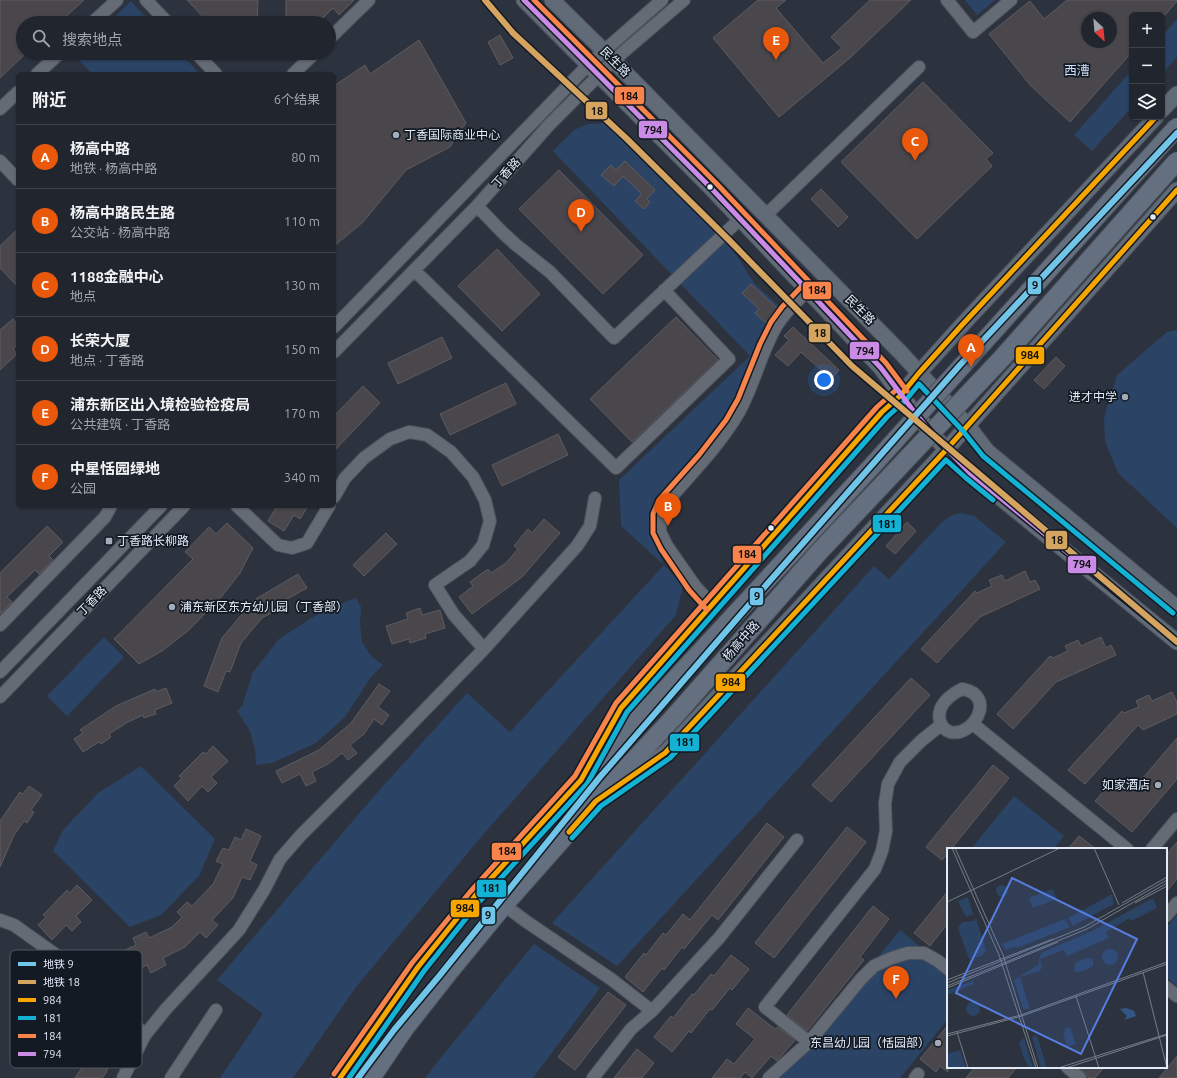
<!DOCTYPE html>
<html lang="zh">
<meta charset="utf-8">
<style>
body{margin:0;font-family:Ubuntu,"Noto Sans SC",sans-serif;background:#292e36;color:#f1f3f6}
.controls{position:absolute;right:12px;top:12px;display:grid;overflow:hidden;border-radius:6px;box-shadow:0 1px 3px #0004}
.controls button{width:36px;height:36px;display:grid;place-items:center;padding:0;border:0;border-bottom:1px solid #3e434a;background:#21262e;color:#f1f3f6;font:20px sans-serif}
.compass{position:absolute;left:1081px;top:12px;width:36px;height:36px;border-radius:50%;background:#21262e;box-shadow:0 1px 3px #0004;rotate:154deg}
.you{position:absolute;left:824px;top:380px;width:14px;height:14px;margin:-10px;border:3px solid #fff;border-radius:50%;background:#1a73e8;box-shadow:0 0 0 6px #1a73e833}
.badge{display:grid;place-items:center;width:26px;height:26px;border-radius:50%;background:#ea580c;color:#fff;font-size:13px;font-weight:700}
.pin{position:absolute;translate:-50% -33px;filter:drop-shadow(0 1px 2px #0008)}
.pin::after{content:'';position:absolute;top:21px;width:14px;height:12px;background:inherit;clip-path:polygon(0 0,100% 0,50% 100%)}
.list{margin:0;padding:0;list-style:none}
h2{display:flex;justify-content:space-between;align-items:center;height:52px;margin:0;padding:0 16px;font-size:17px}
h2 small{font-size:13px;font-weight:400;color:#a2a5aa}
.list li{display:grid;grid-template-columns:26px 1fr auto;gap:12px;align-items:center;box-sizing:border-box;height:64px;padding:0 16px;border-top:1px solid #3e434a}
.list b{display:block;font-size:15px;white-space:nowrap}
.list p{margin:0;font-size:13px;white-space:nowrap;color:#a2a5aa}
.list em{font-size:13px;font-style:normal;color:#a2a5aa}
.icon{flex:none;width:22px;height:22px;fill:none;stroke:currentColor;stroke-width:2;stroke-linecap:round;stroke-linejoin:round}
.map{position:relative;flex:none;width:1177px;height:1078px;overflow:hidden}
.search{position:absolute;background:#21262e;box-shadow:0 1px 3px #0004;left:16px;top:16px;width:320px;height:44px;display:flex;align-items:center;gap:10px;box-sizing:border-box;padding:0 14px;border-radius:22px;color:#a2a5aa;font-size:15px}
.panel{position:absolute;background:#21262e;box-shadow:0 1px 3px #0004;left:16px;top:72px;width:320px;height:436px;border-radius:6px}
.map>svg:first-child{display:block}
.green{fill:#2b4365}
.building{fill:#4a474c;stroke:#5e5b60;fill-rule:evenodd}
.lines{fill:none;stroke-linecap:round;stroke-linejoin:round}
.minor-casing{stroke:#4b515b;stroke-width:14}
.major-casing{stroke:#4b515b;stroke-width:17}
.highway-casing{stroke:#4b515b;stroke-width:20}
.minor{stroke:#656b74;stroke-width:12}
.major{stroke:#616a77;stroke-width:15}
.highway{stroke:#646f7f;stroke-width:18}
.highway-bridge-casing{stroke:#4b515b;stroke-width:20;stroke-linecap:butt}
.highway-bridge{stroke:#646f7f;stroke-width:18}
.bus-1-casing{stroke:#131a23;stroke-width:8}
.bus-2-casing{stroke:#131a23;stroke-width:8}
.bus-3-casing{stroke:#131a23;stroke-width:8}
.bus-4-casing{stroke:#131a23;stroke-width:8}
.bus-1{stroke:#f7a600;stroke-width:5}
.bus-2{stroke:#13b2d5;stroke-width:5}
.bus-3{stroke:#f8844c;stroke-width:5}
.bus-4{stroke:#ca8be6;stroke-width:5}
.metro-1-casing{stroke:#131a23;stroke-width:9}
.metro-2-casing{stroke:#131a23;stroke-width:9}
.metro-1{stroke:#71c5e8;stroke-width:6}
.metro-2{stroke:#d6a461;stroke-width:6}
.poi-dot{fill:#a2abb7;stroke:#131a23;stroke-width:1.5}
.bus-dot{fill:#e2ebf8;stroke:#131a23;stroke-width:1.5}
.labels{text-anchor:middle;stroke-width:3.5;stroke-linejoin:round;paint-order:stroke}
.street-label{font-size:12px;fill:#e2ebf8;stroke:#131a23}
.poi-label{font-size:12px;fill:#e2ebf8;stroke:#131a23;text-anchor:start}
.neighbourhood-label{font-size:13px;fill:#ccdff9;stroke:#131a23}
.inset-road{fill:none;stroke:#757d88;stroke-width:1}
.view{fill:#587de2;fill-opacity:0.15;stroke:#587de2;stroke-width:2}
.inset-edge{fill:none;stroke:#e2ebf8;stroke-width:2}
.key{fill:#131a23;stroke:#515963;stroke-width:1}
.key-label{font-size:11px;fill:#e2ebf8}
.line-badge{stroke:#131a23;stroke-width:1.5}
.pale-badge-label{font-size:11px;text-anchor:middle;font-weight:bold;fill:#111}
</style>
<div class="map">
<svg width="1177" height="1078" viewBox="0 0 1177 1078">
<rect width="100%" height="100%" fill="#2c333e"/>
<path class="green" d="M965,0H995L977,15Z
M131,1L151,23H108Z
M1177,19V57L1162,74V36Z
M76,53H180L200,74H92L74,55Z
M1132,70V107L1092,151L1074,135Z
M605,123L621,131L721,232L755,284L782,309L767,330L736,403L721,426L659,498L651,517L650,534L664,565L683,586L676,615L482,836L356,987L293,1078H220L263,1014L217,980L375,795L467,693L510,732L664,565L621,526L619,480L750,356L553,151L574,130L588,124Z
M1177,330V528L1118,473L1105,441L1104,417L1117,375L1167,332Z
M963,513L974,516L1006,542L617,966L552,923L874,566L889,579L942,522L952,515Z
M356,598L361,607L360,624L362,642L371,656L383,665L371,677L345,717L316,743L272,763L256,765L255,749L250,731L237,711L242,706L253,672L279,639L324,610Z
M104,637L124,657L67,716L47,696Z
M141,766L215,839L199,876L161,915L130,927L53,851L63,830L98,793Z
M1014,796L1064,836L1054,849H971Z
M1177,915V986L1166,977V928Z
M900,930L948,969V1019L900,1078H769L809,1042Z
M534,944L600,988L533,1078H425L435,1065Z"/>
<path class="building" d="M0,0H84L59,23H23V56L0,78Z
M187,0H258L257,23H209Z
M286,0H354L339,15L333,8L318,23H286Z
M758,0H786L776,8L823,63L842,48L831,37L870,0H911L851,57L779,117L713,38Z
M1067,0H1177V1L1165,15H1132V52L1070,122L1031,86L989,34L1030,1L1044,19ZM1087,18H1111V42H1087Z
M500,35L513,58L500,65L488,42Z
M419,40L466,123L450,147L406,170L363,222L334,246V86L365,65L370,74Z
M923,82L993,153L986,159L992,166L917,239L841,162Z
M625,161L655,190L647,199L650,202L644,209L635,201L642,194L623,176L614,186L601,175L611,165L616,170Z
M559,170L643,255L603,294L519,209Z
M821,189L848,217L838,227L811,199Z
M18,229V287L0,268V246Z
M497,249L540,294L502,331L458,286Z
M751,284L778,309L766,323L755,313L759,309L742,293Z
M676,317L718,360L632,442L590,399Z
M13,319L18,325V344L13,349L17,354L0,370V330Z
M793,327L839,370L831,379L801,352L788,366L775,355L789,340L784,336Z
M442,337L452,358L398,384L388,363Z
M1056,357L1065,366L1044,389L1034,380Z
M506,383L516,404L450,435L440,414Z
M363,386L380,403L334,451V416Z
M558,434L568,455L502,486L492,465Z
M277,506H308L300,519L294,515L284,531L268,521Z
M544,519L560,533L522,577L472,614L459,597L473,586L470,582L488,569L491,573L506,563L518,549L514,546L528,529L532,533Z
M907,522L916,531L895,554L886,546Z
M227,523L253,548L240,573L222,596L189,630L162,651L139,664L114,639L193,559L185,552L209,527L216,534Z
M47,526L63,542L49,556L53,560L39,574L35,570L7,597L12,602L0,614V573Z
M386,533L397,544L364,576L353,565Z
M1025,571L1030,582L1035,580L1040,589L980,617L937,663L921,649L975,591L977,593L992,586L989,580L1002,575L1005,581Z
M298,574L307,588L287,599L289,603L262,618L241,643L230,672L226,671L218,692L204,686L222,638L254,600Z
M420,608L422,615L440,610L445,628L425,634L426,638L410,643L409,639L392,644L386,626L408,619L406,613Z
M1101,637L1106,648L1111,645L1116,655L1056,682L1013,729L997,714L1050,656L1053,658L1068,651L1065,646L1078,640L1081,646Z
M911,678L930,695L831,802L812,785Z
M379,684L390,691L378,707L389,715L382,725L374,719L364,734L350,745L357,753L348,760L342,753L328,764L312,772L316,781L306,786L300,774L282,783L276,771L319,750L351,723Z
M166,688L172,703L155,710L156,714L144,718L143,715L128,722L109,734L111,737L101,744L99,742L83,752L74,739L83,733L80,730L116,706L155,689L156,692Z
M1172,692L1177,702V714L1143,730L1138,725L1085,784L1068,770L1122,711L1124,713L1139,707L1136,701L1149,695L1152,701Z
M1177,738V779L1132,832L1095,801L1115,778L1131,792Z
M213,746L228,761L211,777L217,783L208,792L202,786L188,801L174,786L182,778L179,776L203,752L206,754Z
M993,765L1009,778L951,849H948V853L942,860L926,847Z
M29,786L42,795L31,810L34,812L27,823L24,821L14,835L0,867V821L20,792L23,794Z
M767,823L784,837L718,920L712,915L684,949L682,947L664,970L662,968L643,992L625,977L644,953L646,955L663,933L666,935L683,914L690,920Z
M847,827L866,842L774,958L755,943Z
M246,829L261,836L250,861L257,865L250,880L242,877L233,898L212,920L218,925L206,938L200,932L185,947L163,958L166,965L151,973L147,965L122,977L115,962L125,957L123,951L136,945L133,938L146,932L149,938L172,927L182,917L177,912L187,902L192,906L213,884L223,864L216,861L223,848L229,850L235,837L241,840Z
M1079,836L1096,849H1068Z
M1177,842V879L1166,892V855Z
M77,885L92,900L76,916L81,922L72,931L66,925L52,940L38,925L46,917L43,915L67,890L70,893Z
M948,891V923L930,946L914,933Z
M873,906L889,919L860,957L864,960L807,1031L787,1015Z
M731,955L749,969L732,990L730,988L712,1010L710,1009L691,1033L689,1031L672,1052L654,1037L671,1016L673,1018L692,994L694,995L711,974L714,976Z
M608,992L626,1005L575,1070L558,1057Z
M748,1008L775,1029L778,1027L795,1040L777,1061L771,1056L752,1078L745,1072L740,1078H712L727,1059L734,1064L755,1039L736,1024Z
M97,1024L119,1031L114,1045L122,1048L118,1061L111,1058L106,1073L102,1078H75L83,1066Z
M948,1025V1072L940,1066L936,1072L920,1059Z
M637,1049L654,1063L642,1078H614Z
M1177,1056V1078H1159Z
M975,1067H1017L1008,1078H966Z
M1079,1067H1104L1095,1078H1089Z"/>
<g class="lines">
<g class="minor-casing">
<path id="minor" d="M146,0L168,23
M947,0L973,32L1011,0
M92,23L117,0
M329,39L369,0
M196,53L216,74
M37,74L60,53
M293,74L315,53
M0,109L18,92
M0,161L18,180
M477,206L502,232L515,244L550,272L614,338L740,219
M766,215L919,67
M414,270L616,468L729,359L664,290
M334,327L589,64L662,0
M334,352L477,206L549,125L614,60L684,0
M334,497L345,478L364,458L390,439L409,432L427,435L451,452L473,477L485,500L490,521L483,545L470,561L435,585L454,615L484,649
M237,506L278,545L292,548L307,543L329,506
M712,605L695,586L667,546L660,532V516L665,504C690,475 720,445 739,412C754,385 761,352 777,325C785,312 796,302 807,291
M0,625L105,517L111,506
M0,672L161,506
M962,689C998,695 973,738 950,732C945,730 941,726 940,721C936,706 950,695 962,689Z
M0,697L184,506
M973,724L1127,849
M1152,849L1177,819
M504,905L527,922L611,979L652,1011L719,938L797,840
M1166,916L1177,903
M0,920L14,925L84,975L145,1035L166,1009L239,930L264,890L280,859L301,835L384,752L484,649L577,546L590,526L595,498
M1166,987L1177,996
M809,1042L765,1007L875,869L882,851L886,831L885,803L888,784L900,762L922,740L941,725
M1067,1067L1080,1078
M123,1078L145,1035
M171,1078L216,1010
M593,1078L631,1029L652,1011
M769,1078L809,1042L861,979L874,966L892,958L908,953H924L938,961L948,969
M915,1078L918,1074"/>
</g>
<g class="major-casing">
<path id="major" d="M524,0L711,188L881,368C908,405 936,442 970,473L1177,642
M552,0L604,51L901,353L968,426L987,451L1177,608
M1162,110L1177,94
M590,764L621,708L882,412L901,395L919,373L962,325L1156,117
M616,787L665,753L946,450L1177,190"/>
</g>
<g class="highway-casing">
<path id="highway" d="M340,1078C383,1015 426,953 476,896C533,829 594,766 654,702
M371,1078L405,1028L449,972L504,905L596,801L673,718"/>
</g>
<use href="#minor" class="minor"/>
<use href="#major" class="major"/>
<use href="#highway" class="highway"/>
<g class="highway-bridge-casing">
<path id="highway-bridge" d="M654,702L872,466L1177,127
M673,718L819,552L1003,357L1177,161"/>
</g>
<use href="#highway-bridge" class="highway-bridge"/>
<g class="bus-1-casing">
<path id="bus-1" d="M569,832L596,801L665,753L946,450L1177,190
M340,1078L418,967L475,896L581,780L621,708L882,412L901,395L919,373L962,325L1156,117"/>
</g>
<g class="bus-2-casing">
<path id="bus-2" d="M572,838L601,806L670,758L946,460L966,478L993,500
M349,1078L424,971L480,901L587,784L627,712L887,417L906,400L919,384L963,431L983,456L1173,613"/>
</g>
<g class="bus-3-casing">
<path id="bus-3" d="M534,0L716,183L886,363L907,391
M707,610L689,590L661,549L653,533V514L659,500L699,455L726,420L738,399L760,344L771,322L782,307L802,286
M334,1074L412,963L470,892L575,776L616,703L877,407L896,390"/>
</g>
<g class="bus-4-casing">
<path id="bus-4" d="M524,0L711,188L881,368L912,409L934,436L970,473L1177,642"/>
</g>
<use href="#bus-1" class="bus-1"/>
<use href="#bus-2" class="bus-2"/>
<use href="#bus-3" class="bus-3"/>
<use href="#bus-4" class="bus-4"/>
<g class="metro-1-casing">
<path id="metro-1" d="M358,1078L394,1030L440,975L600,777L768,583L960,365L1177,133"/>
</g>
<g class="metro-2-casing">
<path id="metro-2" d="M485,0L513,33L627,139L729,240L852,366L1177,642"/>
</g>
<use href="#metro-1" class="metro-1"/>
<use href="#metro-2" class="metro-2"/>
</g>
<g class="poi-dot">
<circle cx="396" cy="135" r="4"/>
<circle cx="1125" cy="397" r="4"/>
<rect x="105" y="537" width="8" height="8" rx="2"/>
<circle cx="172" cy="607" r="4"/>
<circle cx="1158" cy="785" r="4"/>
<circle cx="938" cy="1043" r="4"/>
</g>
<g class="bus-dot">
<circle cx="710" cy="187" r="3.5"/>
<circle cx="1153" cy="217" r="3.5"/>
<circle cx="771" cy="528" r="3.5"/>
</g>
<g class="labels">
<g class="street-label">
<text transform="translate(615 62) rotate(45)" y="4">民生路</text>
<text transform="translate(506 173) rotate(-48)" y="4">丁香路</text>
<text transform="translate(860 310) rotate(45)" y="4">民生路</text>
<text transform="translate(92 601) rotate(-46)" y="4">丁香路</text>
<text transform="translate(741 641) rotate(-49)" y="4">杨高中路</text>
</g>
<g class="poi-label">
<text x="404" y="139">丁香国际商业中心</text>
<text x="1117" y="401" text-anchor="end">进才中学</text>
<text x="117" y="545">丁香路长柳路</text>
<text x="180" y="611">浦东新区东方幼儿园（丁香部）</text>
<text x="1150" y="789" text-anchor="end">如家酒店</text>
<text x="930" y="1047" text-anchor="end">东昌幼儿园（恬园部）</text>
</g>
<g class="neighbourhood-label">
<text x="1077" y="75">西漕</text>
</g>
</g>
<g transform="translate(947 848)">
<rect width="220" height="220" fill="#2c333e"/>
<path d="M49 43a6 6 0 1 1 12 0a6 6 0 1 1-12 0ZM105,41L110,51L86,60L82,50ZM165,46L167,56L126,78L121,70ZM21,49L26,66L19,69L11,53ZM206,50L210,60L184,73L183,70L159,84L162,90L120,108L117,102L93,111L95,118L93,123L73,129L83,161H76L67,132L91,117L94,105L147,82ZM29,70L39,102L35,108L22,111L11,80L15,74L27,73ZM118,71L123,79L70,100L69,98L59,102L55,96ZM155 109a8 8 0 1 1 16 0a8 8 0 1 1-16 0ZM139,110L146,111V118L137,123L127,124L128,115ZM26,133L27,136L0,147V142ZM19 161a7 7 0 1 1 14 0a7 7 0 1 1-14 0ZM123,179L129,196L120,199L116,185L118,184L117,181ZM90,187V188L100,220H94L85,189ZM77,190L86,220H82L76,208L72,194ZM13,202L19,220H0V206Z" fill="#2b4365"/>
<path d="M179,160L187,163L189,168L177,172L180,168L173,161Z" fill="#335689"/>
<path class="inset-road" d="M5,0L52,107L89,220M8,0L56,107L91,220M147,0L172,57M0,54L113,0M175,55L220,29M188,55L220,38M196,124L220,220M0,132L106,91M0,135L137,79L220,32M0,138L140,81L220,35M0,140L111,94M129,148L152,220M10,184L21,220M0,186L74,167L220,114M0,188L75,168L220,116M111,220L220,186M119,220L220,187"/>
<path class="view" d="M65,30L190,91L134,206L9,145Z"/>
<rect width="220" height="220" class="inset-edge"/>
</g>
<rect x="10" y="950" width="132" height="118" rx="6" class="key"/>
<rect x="18" y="962" width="18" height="4" fill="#71c5e8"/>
<rect x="18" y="980" width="18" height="4" fill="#d6a461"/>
<rect x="18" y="998" width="18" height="4" fill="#f7a600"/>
<rect x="18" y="1016" width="18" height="4" fill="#13b2d5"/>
<rect x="18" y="1034" width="18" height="4" fill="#f8844c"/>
<rect x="18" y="1052" width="18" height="4" fill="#ca8be6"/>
<g class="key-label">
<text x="43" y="968">地铁 9</text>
<text x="43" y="986">地铁 18</text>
<text x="43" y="1004">984</text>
<text x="43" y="1022">181</text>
<text x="43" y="1040">184</text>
<text x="43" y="1058">794</text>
</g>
<g class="line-badge">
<rect x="614" y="86" width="31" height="19" rx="4" fill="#f8844c"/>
<rect x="585" y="101" width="23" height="19" rx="4" fill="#d6a461"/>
<rect x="638" y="120" width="30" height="19" rx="4" fill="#ca8be6"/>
<rect x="1027" y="276" width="15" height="19" rx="4" fill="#71c5e8"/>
<rect x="802" y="281" width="30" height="19" rx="4" fill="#f8844c"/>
<rect x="808" y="323" width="23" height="20" rx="4" fill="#d6a461"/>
<rect x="849" y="341" width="31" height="19" rx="4" fill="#ca8be6"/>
<rect x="1015" y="346" width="30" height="19" rx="4" fill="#f7a600"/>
<rect x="872" y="514" width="30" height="19" rx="4" fill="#13b2d5"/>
<rect x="1045" y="530" width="23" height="20" rx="4" fill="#d6a461"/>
<rect x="732" y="545" width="30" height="19" rx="4" fill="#f8844c"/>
<rect x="1067" y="555" width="30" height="19" rx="4" fill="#ca8be6"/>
<rect x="749" y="587" width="15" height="19" rx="4" fill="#71c5e8"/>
<rect x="715" y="673" width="31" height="19" rx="4" fill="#f7a600"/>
<rect x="669" y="733" width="31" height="19" rx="4" fill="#13b2d5"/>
<rect x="491" y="842" width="31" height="19" rx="4" fill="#f8844c"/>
<rect x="476" y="879" width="31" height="19" rx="4" fill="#13b2d5"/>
<rect x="450" y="899" width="30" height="19" rx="4" fill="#f7a600"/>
<rect x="481" y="906" width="15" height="19" rx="4" fill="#71c5e8"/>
</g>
<g class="pale-badge-label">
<text x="629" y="100">184</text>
<text x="597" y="115">18</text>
<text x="653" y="134">794</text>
<text x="1035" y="289">9</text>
<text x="817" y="294">184</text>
<text x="820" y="337">18</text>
<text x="865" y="355">794</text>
<text x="1030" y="359">984</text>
<text x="887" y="528">181</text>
<text x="1057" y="544">18</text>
<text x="747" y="558">184</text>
<text x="1082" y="568">794</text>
<text x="757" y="600">9</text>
<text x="731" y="686">984</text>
<text x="685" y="746">181</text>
<text x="507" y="855">184</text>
<text x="491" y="892">181</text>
<text x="465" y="912">984</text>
<text x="488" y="919">9</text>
</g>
</svg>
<div class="controls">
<button>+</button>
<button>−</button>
<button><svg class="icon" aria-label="layers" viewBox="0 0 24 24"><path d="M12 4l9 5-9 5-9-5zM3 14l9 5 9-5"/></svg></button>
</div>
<svg class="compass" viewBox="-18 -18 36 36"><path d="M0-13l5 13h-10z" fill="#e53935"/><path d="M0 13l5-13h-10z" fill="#a2a5aa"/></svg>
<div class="you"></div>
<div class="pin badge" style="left:971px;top:367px">A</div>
<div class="pin badge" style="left:668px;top:526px">B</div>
<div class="pin badge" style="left:915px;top:161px">C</div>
<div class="pin badge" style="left:581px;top:232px">D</div>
<div class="pin badge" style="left:776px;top:60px">E</div>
<div class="pin badge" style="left:896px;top:999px">F</div>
<div class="search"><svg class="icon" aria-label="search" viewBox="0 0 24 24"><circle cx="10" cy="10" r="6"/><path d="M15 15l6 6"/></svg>搜索地点</div>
<section class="panel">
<h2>附近<small>6个结果</small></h2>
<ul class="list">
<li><span class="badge">A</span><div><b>杨高中路</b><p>地铁 · 杨高中路</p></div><em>80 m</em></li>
<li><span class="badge">B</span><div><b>杨高中路民生路</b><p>公交站 · 杨高中路</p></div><em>110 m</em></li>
<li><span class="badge">C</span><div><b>1188金融中心</b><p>地点</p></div><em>130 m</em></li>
<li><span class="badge">D</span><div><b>长荣大厦</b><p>地点 · 丁香路</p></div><em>150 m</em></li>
<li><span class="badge">E</span><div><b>浦东新区出入境检验检疫局</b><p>公共建筑 · 丁香路</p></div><em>170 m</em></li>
<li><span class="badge">F</span><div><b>中星恬园绿地</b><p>公园</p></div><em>340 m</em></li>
</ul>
</section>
</div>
